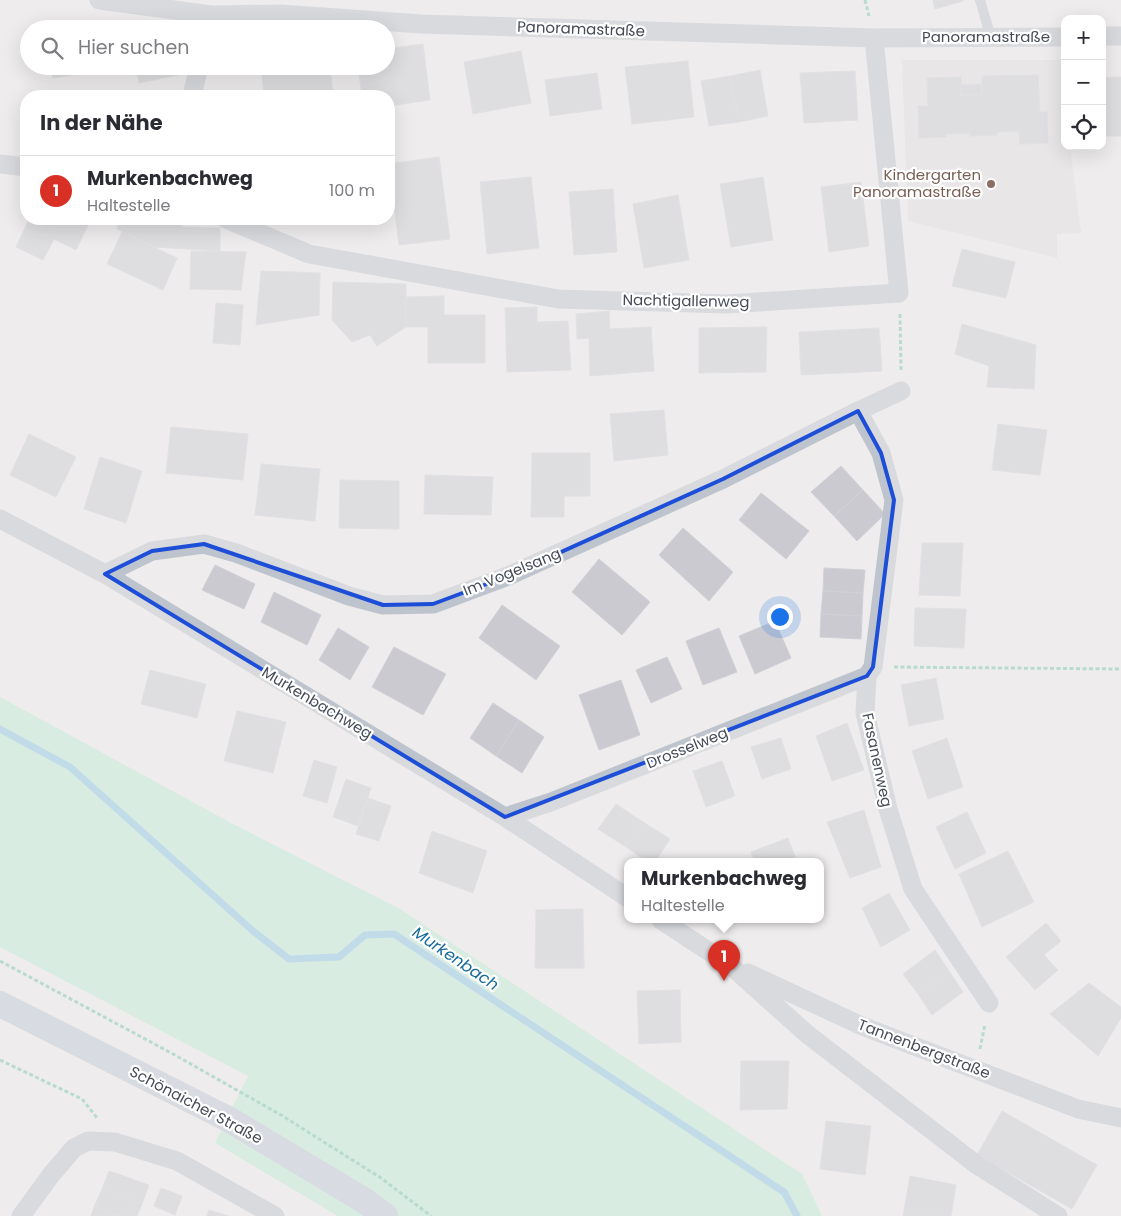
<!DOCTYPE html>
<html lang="de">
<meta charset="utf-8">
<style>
body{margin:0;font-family:Poppins,sans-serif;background:#f2f2f3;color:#2b2b33}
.controls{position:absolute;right:15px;top:15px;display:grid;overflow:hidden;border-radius:10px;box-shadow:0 5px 20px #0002}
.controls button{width:45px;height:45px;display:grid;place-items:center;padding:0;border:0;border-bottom:1px solid #e1e1e2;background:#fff;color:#2b2b33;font:25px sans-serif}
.you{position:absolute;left:779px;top:616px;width:18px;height:18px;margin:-12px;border:4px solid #fff;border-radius:50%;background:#1a73e8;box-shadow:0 0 0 8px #1a73e833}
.badge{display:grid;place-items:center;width:32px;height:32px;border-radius:50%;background:#d93025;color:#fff;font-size:16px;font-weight:700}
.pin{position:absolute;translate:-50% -41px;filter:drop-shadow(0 1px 2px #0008)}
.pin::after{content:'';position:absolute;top:26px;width:18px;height:15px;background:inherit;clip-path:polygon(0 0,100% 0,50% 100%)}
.popup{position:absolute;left:624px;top:858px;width:200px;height:65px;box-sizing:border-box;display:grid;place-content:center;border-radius:10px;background:#fff;filter:drop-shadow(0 1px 4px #0005);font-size:16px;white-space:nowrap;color:#7c7c81}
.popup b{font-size:19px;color:#2b2b33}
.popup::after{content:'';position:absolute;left:50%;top:100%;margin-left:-10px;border:10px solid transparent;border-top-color:#fff}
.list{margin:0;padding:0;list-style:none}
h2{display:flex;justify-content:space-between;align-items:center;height:65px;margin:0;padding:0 20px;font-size:21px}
h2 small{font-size:16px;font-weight:400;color:#7c7c81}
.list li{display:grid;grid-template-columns:32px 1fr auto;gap:15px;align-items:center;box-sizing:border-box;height:70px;padding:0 20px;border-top:1px solid #e1e1e2}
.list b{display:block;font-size:19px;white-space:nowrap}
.list p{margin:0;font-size:16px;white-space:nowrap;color:#7c7c81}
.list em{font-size:16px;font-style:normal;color:#7c7c81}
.icon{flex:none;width:28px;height:28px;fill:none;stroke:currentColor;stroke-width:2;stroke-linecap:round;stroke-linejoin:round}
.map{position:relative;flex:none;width:1121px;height:1216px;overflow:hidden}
.search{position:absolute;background:#fff;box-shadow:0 5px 20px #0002;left:20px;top:20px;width:375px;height:55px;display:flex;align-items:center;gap:12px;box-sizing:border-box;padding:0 18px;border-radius:28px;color:#7c7c81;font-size:19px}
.panel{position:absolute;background:#fff;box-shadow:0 5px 20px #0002;left:20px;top:90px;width:375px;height:135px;border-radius:20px}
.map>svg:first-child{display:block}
.education{fill:#dfdddd}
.green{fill:#bcead4}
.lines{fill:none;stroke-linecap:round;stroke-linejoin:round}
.stream{stroke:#8dc5e3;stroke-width:7}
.building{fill:#cacad0;stroke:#d0d1d7}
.path{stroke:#77c5a9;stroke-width:3;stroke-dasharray:4 2.5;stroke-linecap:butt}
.service{stroke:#bec4cd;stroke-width:10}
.minor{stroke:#bec4cd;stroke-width:19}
.secondary{stroke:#bfc6d4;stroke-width:26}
.marked{fill:none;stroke:#1d4ed8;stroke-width:4;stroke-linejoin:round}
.education-dot{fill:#8d6e63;stroke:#fff;stroke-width:2}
.labels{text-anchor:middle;stroke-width:4.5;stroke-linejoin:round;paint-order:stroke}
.street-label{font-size:15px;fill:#464c57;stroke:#fff}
.education-label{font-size:15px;fill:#785e54;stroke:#fff;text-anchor:end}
.water-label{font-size:16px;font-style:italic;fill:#176b99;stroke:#fff}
</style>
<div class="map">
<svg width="1121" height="1216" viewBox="0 0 1121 1216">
<rect width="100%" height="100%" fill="#eeecec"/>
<path class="education" d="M902,60H1060L1065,102V146H1070L1081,233L1057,234V258L908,221Z"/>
<path class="green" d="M0,697L233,824L400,909L802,1174L822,1216H338L215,1143L248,1076L0,947Z"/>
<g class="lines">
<path class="stream" d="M0,729L70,767L253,931L289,959L339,957L365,935L394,934L784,1192L797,1216"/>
</g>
<path class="building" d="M933,0H963V1L935,9Z
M423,44L430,100L389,106V96H362L358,66H386V49Z
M521,51L531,103L473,114L464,62Z
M688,61L694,117L632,124L625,67Z
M51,66H102L103,70L53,78Z
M136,66H176L178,75L139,83Z
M261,66H330L333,95L317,96H264Z
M760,70L768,116L739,122L730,76Z
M855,71L858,120L804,123L800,73Z
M597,73L602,109L550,116L545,80Z
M1038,75L1040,112H1047L1048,143L1020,144L1019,131L997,132V135L970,136V133L946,134V137L919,138L918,106H928L927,78L961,77V95H982V76Z
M730,76L739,122L709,126L701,81Z
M1121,77V136H1102V78Z
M982,84V95H961V85Z
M439,157L450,239L399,245L389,164Z
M531,177L539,248L487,254L480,182Z
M763,177L773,240L731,247L720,184Z
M861,182L869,246L829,252L821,187Z
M613,189L617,252L574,255L569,192Z
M678,195L689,260L644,268L633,204Z
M29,219H91L76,250L54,239L43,260L16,247Z
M120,219H181L182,227L220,228V251L154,247L117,229Z
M122,232L177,258L163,290L107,264Z
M962,249L1015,262L1006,298L952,286Z
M191,251L246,252L241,290L190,289Z
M261,271L320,273L319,315L256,325Z
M333,282L406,284V327L377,346L370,335L352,342L332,320Z
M444,296V315H485V363H428V327H406V297Z
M216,303L243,305L240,345L213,343Z
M537,307V322L568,321L571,370L507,372L505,308Z
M609,311L610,329L651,327L654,371L590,376L589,338L577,339L576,314Z
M962,324L1036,345L1034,389L987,387L989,366L955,354Z
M767,327L766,372L699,373V328Z
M879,328L882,371L801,375L799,332Z
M664,410L668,455L614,461L610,414Z
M998,424L1047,430L1040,475L992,470Z
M171,427L248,434L243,480L166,473Z
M29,434L76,457L56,497L10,475Z
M532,453H590V496H564V517H531Z
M100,457L142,471L126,523L84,509Z
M261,464L320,469L315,521L255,515Z
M841,466L863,490L834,516L811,492Z
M425,475L493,477L491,515L424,514Z
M340,480L399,481V529L339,528Z
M863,490L885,514L857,541L834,516Z
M761,493L809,531L786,559L739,520Z
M683,528L733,572L709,601L659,555Z
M922,543H963L960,596L919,595Z
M599,559L650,602L622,635L572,592Z
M215,565L255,584L244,609L202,590Z
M824,568L865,570L863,593L823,591Z
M823,591L863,593L862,616L821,614Z
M274,592L321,615L307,645L261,622Z
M502,605L560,646L536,680L479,638Z
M915,608L966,609L964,648L914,646Z
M821,614L862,616L861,639L820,637Z
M775,621L791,658L755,674L739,636Z
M338,628L369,647L350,680L319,660Z
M719,628L737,672L703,685L686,641Z
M394,647L446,674L423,715L372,687Z
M667,657L682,689L651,703L636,670Z
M150,670L206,684L197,718L141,704Z
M936,678L944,719L909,726L901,685Z
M621,680L640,735L599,750L579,695Z
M493,703L519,720L496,756L470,738Z
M237,711L286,722L273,773L224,761Z
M519,720L544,737L522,773L496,756Z
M847,723L864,770L832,781L816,736Z
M781,738L791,769L762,779L751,747Z
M947,738L963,787L928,799L912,751Z
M314,760L337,767L327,803L303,796Z
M722,761L735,796L706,807L693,771Z
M346,779L371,788L358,826L333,817Z
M368,798L391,806L379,841L356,834Z
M616,804L643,822L626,847L598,829Z
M864,810L881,867L850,878L827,822Z
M967,812L986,853L955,869L936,827Z
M643,822L670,839L655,862H648L626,847Z
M432,831L487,851L473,893L419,873Z
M788,838L797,862H755L751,852Z
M1008,851L1034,902L982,927L959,874Z
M889,893L910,930L881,947L862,908Z
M583,909L584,968H535L536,910Z
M1046,923L1061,941L1044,955L1058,970L1035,990L1006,957Z
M935,950L949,971L918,994L903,974Z
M949,971L963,992L932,1015L918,994Z
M1089,983L1121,1007V1018L1098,1056L1050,1014Z
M680,990L681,1042L639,1044L637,991Z
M741,1061H789L787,1109L740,1110Z
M1002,1111L1097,1165L1072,1209L977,1155Z
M826,1121L871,1126L865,1175L820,1169Z
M109,1171L149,1185L142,1204L102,1189Z
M910,1176L956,1185L951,1216H903Z
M161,1188L182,1196L175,1215L154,1206Z
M102,1189L142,1204L137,1216H117L94,1207Z
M94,1207L117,1216H91Z
M209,1210L229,1216H207Z"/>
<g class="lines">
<path class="path" d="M865,0L869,16
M900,314L901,370
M894,667L1121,669
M0,961L173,1054L281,1115L381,1178L431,1216
M980,1049L985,1024
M0,1060L82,1099L98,1119"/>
<path class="service" d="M980,0L991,38"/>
<path class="minor" d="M99,0L212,15L281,14L421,24L874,38L1065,37
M1102,36H1121
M192,96L199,66
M0,164L26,167
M226,219L309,254L558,299L727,304L899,293L874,38
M858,411L881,453L894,500L873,667L867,676L865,713L888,809L913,889L989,1003
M0,519L105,574L505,817L628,898
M105,574L152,551L204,544L236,553L349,596L383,605L433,604L508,576L723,479L858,411L901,391
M505,817L551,802L867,676
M661,920L731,966L807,1034L977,1165L1058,1216
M748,973L862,1026L1078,1109L1121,1118
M21,1216L51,1175L74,1148L88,1141L115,1142L177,1161L275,1216"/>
<path class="secondary" d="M0,1004L230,1120L365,1201L385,1216"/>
</g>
<path d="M0 0H1121V1216H0ZM858,411L881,453L894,500L873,667L867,676L505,817L105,574L152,551L204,544L383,605L433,604L508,576L723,479Z" fill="#eeecec" fill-opacity=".55" fill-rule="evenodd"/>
<path class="marked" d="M858,411L881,453L894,500L873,667L867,676L505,817L105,574L152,551L204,544L383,605L433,604L508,576L723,479Z"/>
<circle class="education-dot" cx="991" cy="184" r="5"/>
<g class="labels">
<g class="street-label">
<text transform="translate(581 29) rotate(2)" y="5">Panoramastraße</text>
<text x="986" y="42">Panoramastraße</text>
<text transform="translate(686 301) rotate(1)" y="5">Nachtigallenweg</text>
<text transform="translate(512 572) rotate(-22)" y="5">Im Vogelsang</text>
<text transform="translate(317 703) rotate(31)" y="5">Murkenbachweg</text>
<text transform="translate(687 748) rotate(-22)" y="5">Drosselweg</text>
<text transform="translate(877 760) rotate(78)" y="5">Fasanenweg</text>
<text transform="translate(924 1049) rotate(21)" y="5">Tannenbergstraße</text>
<text transform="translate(196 1105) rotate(28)" y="5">Schönaicher Straße</text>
</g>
<g class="education-label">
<text x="981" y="180">Kindergarten<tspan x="981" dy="17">Panoramastraße</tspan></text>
</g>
<g class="water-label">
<text transform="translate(456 958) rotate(34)" y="6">Murkenbach</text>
</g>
</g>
</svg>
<div class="controls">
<button>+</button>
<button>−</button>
<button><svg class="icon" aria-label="locate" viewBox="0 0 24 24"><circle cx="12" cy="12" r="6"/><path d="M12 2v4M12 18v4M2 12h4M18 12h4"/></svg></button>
</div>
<div class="you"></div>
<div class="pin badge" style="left:724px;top:981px">1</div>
<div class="popup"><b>Murkenbachweg</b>Haltestelle</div>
<div class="search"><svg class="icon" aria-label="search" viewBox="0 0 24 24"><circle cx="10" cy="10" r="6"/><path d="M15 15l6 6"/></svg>Hier suchen</div>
<section class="panel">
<h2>In der Nähe<small></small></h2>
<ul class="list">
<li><span class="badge">1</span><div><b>Murkenbachweg</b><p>Haltestelle</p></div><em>100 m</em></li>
</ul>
</section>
</div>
